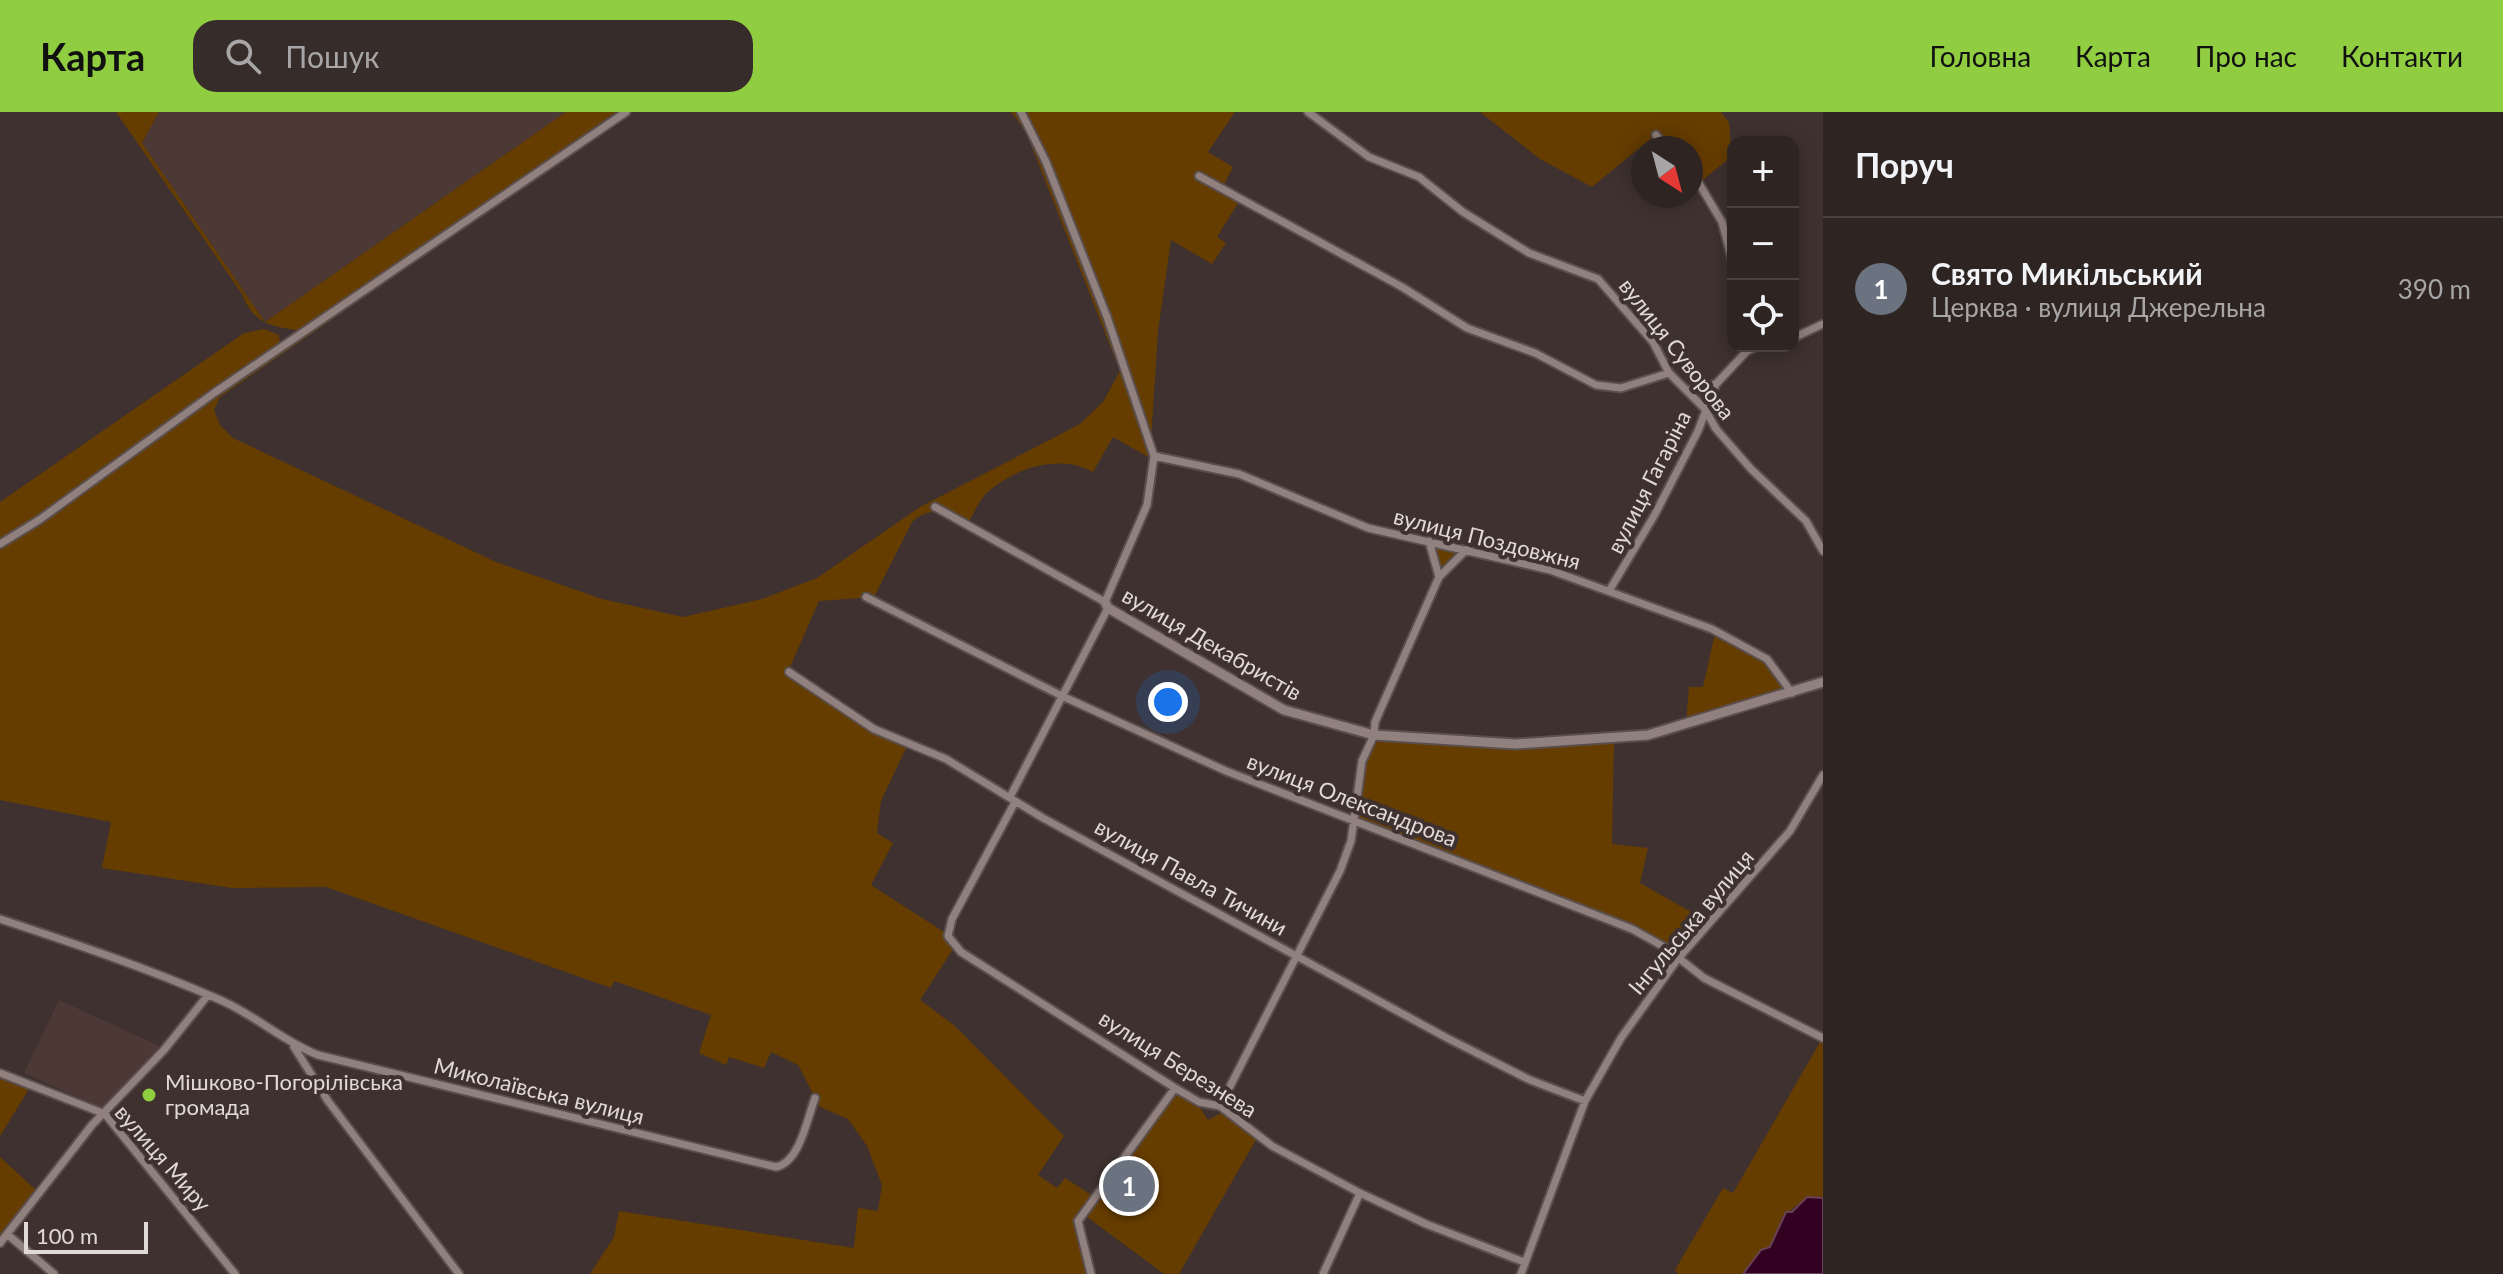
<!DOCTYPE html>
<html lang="uk">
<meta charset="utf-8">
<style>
body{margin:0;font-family:Lato,sans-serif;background:#362d2b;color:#f1f3f6}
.controls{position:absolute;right:24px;top:24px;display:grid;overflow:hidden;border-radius:16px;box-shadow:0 4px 20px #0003}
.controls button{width:72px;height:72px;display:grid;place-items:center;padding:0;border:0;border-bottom:2px solid #494241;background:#2e2523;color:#f1f3f6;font:40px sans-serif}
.compass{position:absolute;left:1631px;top:24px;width:72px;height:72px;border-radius:50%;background:#2e2523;box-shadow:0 4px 20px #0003;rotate:144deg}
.scale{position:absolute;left:24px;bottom:20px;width:124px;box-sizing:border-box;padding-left:8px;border:4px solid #e1d9d7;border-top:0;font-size:22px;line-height:28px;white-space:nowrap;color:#e1d9d7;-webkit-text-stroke:6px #3e312f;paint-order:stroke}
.you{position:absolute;left:1168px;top:590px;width:28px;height:28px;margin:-20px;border:6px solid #fff;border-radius:50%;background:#1a73e8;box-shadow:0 0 0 12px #1a73e833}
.badge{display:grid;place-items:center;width:52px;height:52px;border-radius:50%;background:#91cd40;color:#fff;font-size:26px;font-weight:700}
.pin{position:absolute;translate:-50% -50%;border:4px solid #fff;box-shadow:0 2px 8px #0006}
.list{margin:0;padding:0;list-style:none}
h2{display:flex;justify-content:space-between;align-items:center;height:104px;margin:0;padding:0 32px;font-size:34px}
h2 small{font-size:26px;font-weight:400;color:#a7a5a6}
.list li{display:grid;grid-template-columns:52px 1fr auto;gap:24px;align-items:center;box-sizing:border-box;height:144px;padding:0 32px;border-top:2px solid #494241}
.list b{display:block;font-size:30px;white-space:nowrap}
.list p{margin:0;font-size:26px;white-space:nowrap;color:#a7a5a6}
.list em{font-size:26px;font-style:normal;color:#a7a5a6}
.icon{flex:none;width:44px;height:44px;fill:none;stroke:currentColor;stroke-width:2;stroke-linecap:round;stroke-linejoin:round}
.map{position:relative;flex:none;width:1823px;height:1162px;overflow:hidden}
header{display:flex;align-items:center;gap:48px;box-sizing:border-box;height:112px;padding:0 40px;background:#91cd40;color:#111}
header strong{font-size:38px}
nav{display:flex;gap:44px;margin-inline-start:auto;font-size:28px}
.search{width:560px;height:72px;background:#362d2b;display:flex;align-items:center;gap:20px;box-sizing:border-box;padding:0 28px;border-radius:24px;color:#a7a5a6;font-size:30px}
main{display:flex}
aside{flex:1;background:#2e2523}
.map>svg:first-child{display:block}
.built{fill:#4c3835}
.green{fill:#663d00}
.water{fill:#330021;stroke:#674158;stroke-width:2}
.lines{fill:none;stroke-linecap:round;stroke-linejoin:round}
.minor-casing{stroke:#5a4f4d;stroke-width:11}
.tertiary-casing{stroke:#5a4f4d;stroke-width:13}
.minor{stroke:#90807e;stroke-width:7}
.tertiary{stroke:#90807e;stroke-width:9}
.poi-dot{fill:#91cd40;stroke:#3e312f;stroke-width:3}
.labels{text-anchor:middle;stroke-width:8;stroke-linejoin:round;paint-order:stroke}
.street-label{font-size:22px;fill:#e1d9d7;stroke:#3e312f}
.poi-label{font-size:22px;fill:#e1d9d7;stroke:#3e312f;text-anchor:start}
</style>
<header>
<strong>Карта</strong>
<div class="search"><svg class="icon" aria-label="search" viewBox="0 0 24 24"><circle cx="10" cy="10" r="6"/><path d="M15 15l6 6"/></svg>Пошук</div>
<nav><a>Головна</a><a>Карта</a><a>Про нас</a><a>Контакти</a></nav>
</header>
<main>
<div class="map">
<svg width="1823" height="1162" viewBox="0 0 1823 1162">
<rect width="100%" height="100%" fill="#3e312f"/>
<path class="built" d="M159,0H566L265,210L142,31Z
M59,888L162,935L107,994L99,995L24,961Z"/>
<path class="green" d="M116,0H159L142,31L265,210L566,0H616L300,219C270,214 254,212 242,182Z
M623,0H632L220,285L214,298L220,313L233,326L496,450L602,487L683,505L762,487L817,466L920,395L1080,312L1103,290L1120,259L1026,20L1011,0H1019L1105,205L1150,346L1113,325L1093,360C1060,342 1017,355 989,379C980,386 974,401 968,411C947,402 931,392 912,410L874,485L819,489L787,562L873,619L908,632L881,689L877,721L893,731L871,773L944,820L947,817L953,837L920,888L955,914L1064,1024L1038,1063L1057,1076L1065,1066L1093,1084L1077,1109L1089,1162H590L614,1125L619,1099L854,1136L858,1096L878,1099L882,1073L867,1034L848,1007L820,995L798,953L771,940L764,956L729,945L726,953L699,941L711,903L614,869L611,876L326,775L232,776L102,756L111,710L0,688V435L131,339Z
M1024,0H1235L1208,40L1233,55L1221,78L1240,88L1217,125L1226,131L1212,152L1171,128L1158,219L1151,328L1132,262Z
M1480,0H1721L1729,11L1732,44L1699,71L1691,62V36H1664L1654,24L1592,75L1540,47Z
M264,217L279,223L280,233L129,337L44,403L0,430V390L244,221Z
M1433,433L1462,439L1440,460Z
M1715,521L1758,541L1786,576L1686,611L1689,575H1703Z
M1383,627L1614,629L1612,732L1648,736L1640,771L1707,809L1681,837H1672C1575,783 1467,748 1363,712L1358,706C1359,682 1357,638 1383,627Z
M1823,925V1086L1807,1085L1781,1106V1117L1768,1137L1761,1138L1746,1162H1678L1675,1158L1723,1076L1733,1081Z
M0,966L29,977L0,1024Z
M1177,981L1198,993L1208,1008L1223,1000L1257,1026L1179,1162H1164L1083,1102L1107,1073L1138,1096L1156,1073L1125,1049Z
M0,1045L36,1078L0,1125Z"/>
<path class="water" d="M1807,1085L1823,1086V1162H1743L1761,1138L1770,1135L1786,1100H1792Z"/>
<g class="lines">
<g class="minor-casing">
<path id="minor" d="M1308,0L1369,45L1419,65L1463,100L1529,141L1598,167L1653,230L1669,261L1705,297L1716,317L1751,357L1806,409L1823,439
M1656,23L1666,36
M1691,58L1722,110L1733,151
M1199,64L1402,175L1467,216L1535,241L1596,273L1621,276L1669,261
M1793,226L1823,212
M1689,278L1716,272
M1154,344L1239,362L1368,416L1550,458L1712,517L1767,547L1792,581
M935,395L1105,490L1147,393L1154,344L1107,205L1046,50L1021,0
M1429,429L1439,465
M0,432L39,408L214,281L626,0
M1609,479L1654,404L1698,319L1716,272L1747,239L1758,234
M866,485L1062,584L1226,659L1632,817L1666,836L1704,866L1823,926
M789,560L874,617L946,647L1043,706L1447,926L1530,968L1585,989
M1011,683L1108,496
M1015,690L952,807L948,824L961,840L1175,976L1199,990L1220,994L1272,1034L1360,1081L1426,1112L1524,1150
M0,807C73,831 147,856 218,887C254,902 282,929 318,943L776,1055C800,1050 807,1007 815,986
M294,935L328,989L459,1162
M0,961L105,1002L235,1162
M1220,994L1340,759L1351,729L1362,649L1374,623L1375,610L1439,465L1467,437
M7,1122L54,1162
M0,1131L92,1013L164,938L208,883
M1091,1162L1078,1109L1175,976
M1323,1162L1360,1081
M1521,1162L1585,989L1621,926L1677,848L1790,719L1823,663"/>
</g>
<g class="tertiary-casing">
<path id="tertiary" d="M1105,490L1108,496L1284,598L1374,623L1515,632L1648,623L1823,570"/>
</g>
<use href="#minor" class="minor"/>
<use href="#tertiary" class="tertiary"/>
</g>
<circle class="poi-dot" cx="149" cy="983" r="8"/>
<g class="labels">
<g class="street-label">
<text transform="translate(1677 237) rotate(52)" y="8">вулиця Суворова</text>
<text transform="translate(1649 370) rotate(-63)" y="8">вулиця Гагаріна</text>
<text transform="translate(1487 427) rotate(14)" y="8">вулиця Поздовжня</text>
<text transform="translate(1212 532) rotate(30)" y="8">вулиця Декабристів</text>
<text transform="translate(1352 688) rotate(21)" y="8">вулиця Олександрова</text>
<text transform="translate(1191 765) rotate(29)" y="8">вулиця Павла Тичини</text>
<text transform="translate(1691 810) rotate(-50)" y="8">Інгульська вулиця</text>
<text transform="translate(1178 952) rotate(32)" y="8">вулиця Березнева</text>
<text transform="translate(539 979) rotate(14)" y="8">Миколаївська вулиця</text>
<text transform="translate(163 1046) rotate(49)" y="8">вулиця Миру</text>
</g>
<g class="poi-label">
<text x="165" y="978">Мішково-Погорілівська<tspan x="165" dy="25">громада</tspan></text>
</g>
</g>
</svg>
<div class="controls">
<button>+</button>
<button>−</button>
<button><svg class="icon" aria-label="locate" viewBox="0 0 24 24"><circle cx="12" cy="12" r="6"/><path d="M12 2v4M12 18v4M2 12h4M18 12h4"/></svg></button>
</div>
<svg class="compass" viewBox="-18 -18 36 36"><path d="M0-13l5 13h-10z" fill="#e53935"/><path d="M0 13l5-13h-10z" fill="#a7a5a6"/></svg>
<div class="scale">100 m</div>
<div class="you"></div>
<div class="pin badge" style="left:1129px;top:1074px;background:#6b7280">1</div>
</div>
<aside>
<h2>Поруч<small></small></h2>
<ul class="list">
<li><span class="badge" style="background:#6b7280">1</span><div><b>Свято Микільський</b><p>Церква · вулиця Джерельна</p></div><em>390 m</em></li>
</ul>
</aside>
</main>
